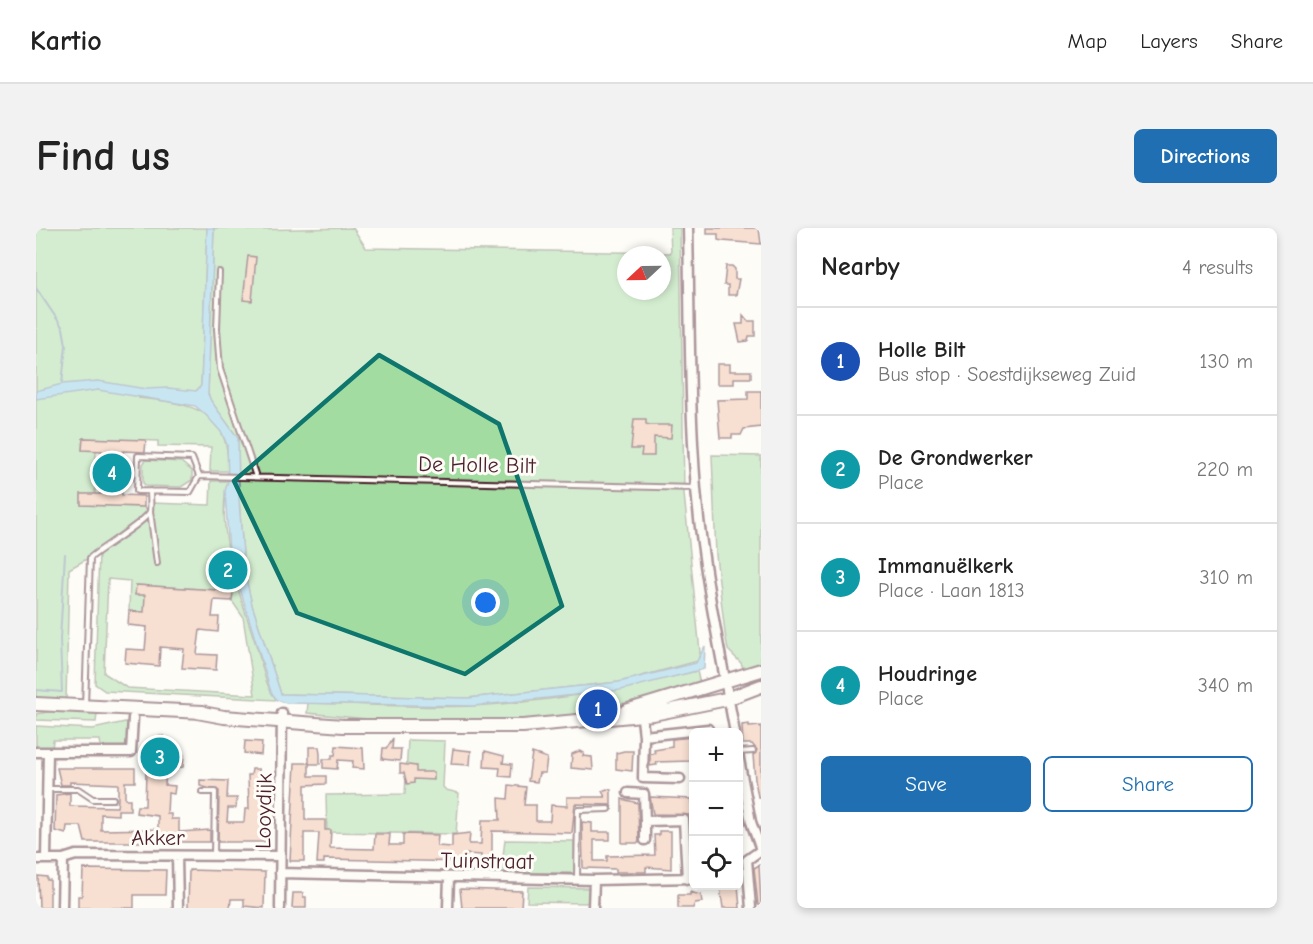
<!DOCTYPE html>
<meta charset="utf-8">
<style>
body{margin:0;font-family:"Comic Neue",sans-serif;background:#f2f2f2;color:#222}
.controls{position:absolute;right:18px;bottom:18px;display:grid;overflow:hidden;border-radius:9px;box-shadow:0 3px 9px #0003}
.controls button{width:54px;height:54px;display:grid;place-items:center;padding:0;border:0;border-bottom:2px solid #e0e0e0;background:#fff;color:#222;font:30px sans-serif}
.compass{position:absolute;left:581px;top:18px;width:54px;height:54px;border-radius:50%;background:#fff;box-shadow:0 3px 9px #0003;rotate:248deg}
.you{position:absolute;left:450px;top:375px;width:21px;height:21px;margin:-15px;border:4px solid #fff;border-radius:50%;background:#1a73e8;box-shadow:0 0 0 9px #1a73e833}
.badge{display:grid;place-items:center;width:39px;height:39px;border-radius:50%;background:#1f6fb2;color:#fff;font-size:20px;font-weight:700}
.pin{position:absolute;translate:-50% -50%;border:3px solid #fff;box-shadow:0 2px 6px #0006}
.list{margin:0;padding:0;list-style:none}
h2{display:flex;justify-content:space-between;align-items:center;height:78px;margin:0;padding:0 24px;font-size:26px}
h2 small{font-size:20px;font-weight:400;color:#767676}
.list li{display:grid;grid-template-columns:39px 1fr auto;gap:18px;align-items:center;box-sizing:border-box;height:108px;padding:0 24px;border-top:2px solid #e0e0e0}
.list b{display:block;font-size:22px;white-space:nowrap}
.list p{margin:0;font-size:20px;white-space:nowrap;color:#767676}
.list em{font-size:20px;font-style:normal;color:#767676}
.actions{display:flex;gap:12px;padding:18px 24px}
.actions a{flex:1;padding:14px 0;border:2px solid #1f6fb2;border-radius:9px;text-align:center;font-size:21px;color:#1f6fb2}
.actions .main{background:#1f6fb2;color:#fff}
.icon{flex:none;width:33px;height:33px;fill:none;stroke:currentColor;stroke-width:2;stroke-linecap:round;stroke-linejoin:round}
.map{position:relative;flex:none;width:725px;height:680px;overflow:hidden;border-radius:9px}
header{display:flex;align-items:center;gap:36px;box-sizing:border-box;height:84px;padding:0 30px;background:#fff;border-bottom:2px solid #e0e0e0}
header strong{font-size:28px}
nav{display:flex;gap:33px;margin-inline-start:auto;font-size:21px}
.intro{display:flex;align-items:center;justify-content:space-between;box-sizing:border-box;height:144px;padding:0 36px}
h1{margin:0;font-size:42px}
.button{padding:15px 27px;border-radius:9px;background:#1f6fb2;color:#fff;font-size:21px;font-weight:700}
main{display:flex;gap:36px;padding:0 36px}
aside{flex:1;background:#fff;border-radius:9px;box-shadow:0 3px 9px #0003}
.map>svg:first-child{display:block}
.green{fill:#a2dca1;stroke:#767e66;stroke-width:1.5;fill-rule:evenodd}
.water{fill:#88cdea;stroke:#6f879e;stroke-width:1.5}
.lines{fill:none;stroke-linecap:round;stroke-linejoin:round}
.stream{stroke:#6f879e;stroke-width:2}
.building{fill:#f0bca2;stroke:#4a1f2b;stroke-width:1.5}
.service-casing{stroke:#4a1f2b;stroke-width:8}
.minor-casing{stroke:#4a1f2b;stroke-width:13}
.secondary-casing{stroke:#4a1f2b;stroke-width:16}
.service{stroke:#fdfcf7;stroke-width:4}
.minor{stroke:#fdfcf7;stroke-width:8}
.secondary{stroke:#fdfcf7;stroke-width:12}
.marked{fill:none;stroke:#0f766e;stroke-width:4.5;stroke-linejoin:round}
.labels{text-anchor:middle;stroke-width:6;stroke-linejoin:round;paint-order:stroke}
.street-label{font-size:22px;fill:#4a1f2b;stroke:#fdfcf7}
</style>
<header>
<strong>Kartio</strong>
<nav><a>Map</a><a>Layers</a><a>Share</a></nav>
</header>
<div class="intro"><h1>Find us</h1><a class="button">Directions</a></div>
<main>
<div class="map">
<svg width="725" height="680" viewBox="0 0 725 680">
<rect width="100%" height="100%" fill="#fdfcf7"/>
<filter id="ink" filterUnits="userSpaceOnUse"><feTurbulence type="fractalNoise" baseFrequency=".0167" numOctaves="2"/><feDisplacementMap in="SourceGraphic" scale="12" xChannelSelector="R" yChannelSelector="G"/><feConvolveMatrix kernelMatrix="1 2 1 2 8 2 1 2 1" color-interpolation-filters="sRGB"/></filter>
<g filter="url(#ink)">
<path class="green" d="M0,0H171L165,158L160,163L102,170C153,175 195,180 192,243H174L175,219L122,218V213L47,210L46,222H60L59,266H45V277L108,279L113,283L114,275L174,277L175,253H192C178,302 206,373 221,420C226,436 229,459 241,472L69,463L59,456L63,324L33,341L30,472L0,470ZM72,351L94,353L93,383L120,385L109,367L99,366L100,357L197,363L196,373L207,389L219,467L91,460L68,445Z
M178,0H212V2L317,0L330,20L635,25L634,0H644L648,266L664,424L662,433L583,454L432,470L245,466L216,377L208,341L203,271L202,210L175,173L172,166ZM590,27H626V63H590Z
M676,227L725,228V435L708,442L705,435L692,422L689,405L680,327Z
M110,232L145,234L156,243V252L145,259L110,258L107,255V236Z
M661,443L664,456L530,490L495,493H352L271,485L272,475C327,476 382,480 436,478C512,474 588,461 661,443Z
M18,483L61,486L60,494L0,492V486Z
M94,493L91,521L65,519L64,512H17L16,521L0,520V498L57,501Z
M372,512L409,513L407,559L410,562L423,565L420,606L291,604L290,567L369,566Z
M469,612L538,613V645H465Z
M492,659L555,660V675L491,674Z"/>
<path class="water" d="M171,0H178L172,166L175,173L202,210L203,271L208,341L216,377L245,466L432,470L583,454L660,435L669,418L668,441L585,462L437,478L250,475L241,472L235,464L193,324L189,263L192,253L191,217L186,205L169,186L159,178L62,162L0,171V163L26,156L62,153L110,161L132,160L160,163L165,158Z"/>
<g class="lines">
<path class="stream" d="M0,60L27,100L30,117L26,156
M0,462L26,464L24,411L29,326"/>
</g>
<path class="building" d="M671,0H723L725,16L686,13L682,12V6H671Z
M212,28L220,29L216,73L207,72Z
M690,38H696L699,41V51H703L700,67H692V57H688Z
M707,87L712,93H719V108H713L712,113L704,114L700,96H707Z
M681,136H694V143H715V150H698V156H681Z
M712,163H725V199L708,201L705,207H696V210H684L681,172L712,171Z
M598,191H610V196L614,197H636L635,210L618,209V228H605L606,221H595Z
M47,210L110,212L109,224L87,223L86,267L108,268V279L45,277V266H65L66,223L46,222Z
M100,357L197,363L196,373L178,372L176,389H183L182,404L164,402L161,426L181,427L180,442L146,440L148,421L124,419L123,438L89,435L90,421L109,422L111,399L92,397L93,383L108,384L109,367H99Z
M713,496V499L725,498V569H722L719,552L717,527L721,522L716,516H707L706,497Z
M124,508H128L132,515L131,526L148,527L147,539L130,541L129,557L139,558L138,566L132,565L131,586H135V591H143V604L174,602V614H141V609H114V614H49L45,598H31L30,606L19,603L20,567L34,565V578L81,579L82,572V556L34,554V557H25L21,540H99V554H89V571H94V582H82V587L65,586V602L122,601V588L100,585L101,578H109L110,543L114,525H117L118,514Z
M657,509L655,533L620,534L621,537L614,538V526L619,525L618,522L636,519V511Z
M357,510L356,521H365L364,533L346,531L347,520H351Z
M209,513L226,514L225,527L208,525Z
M300,518L327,520L328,541L316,540L317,533L302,532L301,541L287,540V531H296V527H299Z
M273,519H283L284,526V536H273V548H290V556L269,557V592H289V602H295L294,620L338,621L339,606H354L353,617H367V606L402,607L401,618L416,619V607L434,605L433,616H445L446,592H464L463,570L472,571L473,557L490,559L488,577H500V593H514L515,577L531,578V569H569L566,563L571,561L575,562V577L539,576L536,605L456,603V638H445V627L431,626V634L288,631V635H281L283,605H268V633H254L259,535H273Z
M417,521L435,523L434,537L415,536Z
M449,523L468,528L467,535L476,536L475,549L463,548L464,540L448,539Z
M543,523L548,525L547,528L556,529L557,542L535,540L536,526Z
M588,523H597L596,543L580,541V525Z
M496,525L511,530L509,545H503L501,554L492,553Z
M364,536L380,538V544H398V552L378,551V555L371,556L368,545H364Z
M216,541H223V550L228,551L230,554L229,614H182L183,563L164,558V552L192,553L191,570H201L200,580H192L191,594H208L209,581H213L212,547H215Z
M614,569L656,571L657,587L617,586Z
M586,571L602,575L603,615H586Z
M546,594L556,595V604H574V612H558V633H571V628L619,627L618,607H623V603H635V641L610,639V644H580V641L547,640Z
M723,637L725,677H722L718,640Z
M47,641L130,642L129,667H98V680H42V668H46Z
M153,642L229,644L228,680L208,678V671H195L194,680H152Z
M2,648L11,649V652H14V680H3Z
M702,657L704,680H687L684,659Z
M424,661L486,663L485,680H426Z
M654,664L665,667L666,674L659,675L657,680H642V667H654Z
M257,665H267V669H270V680H256Z"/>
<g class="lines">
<g class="service-casing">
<path id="service" d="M183,44L181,101L184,141L220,249
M163,248L154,264L101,263L102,228L156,230L163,248L660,260
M114,283L121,335
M49,478L54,330C65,320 111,293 114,283C115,277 114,269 114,263
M702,524L717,523
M13,561H42L57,571H77
M166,564H179L178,627
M541,651L542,582L573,581"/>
</g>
<g class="minor-casing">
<path id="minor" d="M652,0C654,87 653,174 660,261C667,343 684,423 699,505
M605,482L608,508L607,550L644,551
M608,508L672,501
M0,524H95L97,490
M702,526L715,594L725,622
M592,565L608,566L609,593L648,592L651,651
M609,593V612
M141,628L142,680
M0,631H27L40,627L244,628
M10,631L12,524
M244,645L558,652L658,650
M26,680L27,631
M244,680L246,485
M412,680L413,649
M557,680L558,652
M715,680L711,632L725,622"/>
</g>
<g class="secondary-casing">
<path id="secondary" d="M0,476L167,484
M590,483L725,442
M161,484L188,489L307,498H487L617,486L691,471L725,458"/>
</g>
<use href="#service" class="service"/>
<use href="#minor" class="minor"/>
<use href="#secondary" class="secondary"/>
</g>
</g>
<path d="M0 0H725V680H0ZM343,127L463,196L526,378L429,446L261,385L198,253Z" fill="#fdfcf7" fill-opacity=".55" fill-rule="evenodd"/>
<path class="marked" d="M343,127L463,196L526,378L429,446L261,385L198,253Z"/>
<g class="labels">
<g class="street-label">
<text transform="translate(441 236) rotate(1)" y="8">De Holle Bilt</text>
<text transform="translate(227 583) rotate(-89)" y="8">Looydijk</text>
<text x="122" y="617">Akker</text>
<text transform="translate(451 632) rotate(1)" y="8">Tuinstraat</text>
</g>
</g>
</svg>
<div class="controls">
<button>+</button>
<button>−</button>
<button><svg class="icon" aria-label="locate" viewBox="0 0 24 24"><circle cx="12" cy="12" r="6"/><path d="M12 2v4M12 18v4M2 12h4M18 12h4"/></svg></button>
</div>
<svg class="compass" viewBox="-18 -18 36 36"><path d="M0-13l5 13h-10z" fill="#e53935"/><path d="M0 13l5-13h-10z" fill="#767676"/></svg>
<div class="you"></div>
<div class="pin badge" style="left:562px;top:481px;background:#1a4fb4">1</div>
<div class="pin badge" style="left:192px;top:342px;background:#0f9aa8">2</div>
<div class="pin badge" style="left:124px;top:529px;background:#0f9aa8">3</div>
<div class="pin badge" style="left:76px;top:245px;background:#0f9aa8">4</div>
</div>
<aside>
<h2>Nearby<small>4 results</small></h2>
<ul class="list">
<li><span class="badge" style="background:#1a4fb4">1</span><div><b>Holle Bilt</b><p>Bus stop · Soestdijkseweg Zuid</p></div><em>130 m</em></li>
<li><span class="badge" style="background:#0f9aa8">2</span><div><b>De Grondwerker</b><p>Place</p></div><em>220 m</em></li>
<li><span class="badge" style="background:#0f9aa8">3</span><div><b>Immanuëlkerk</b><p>Place · Laan 1813</p></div><em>310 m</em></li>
<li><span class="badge" style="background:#0f9aa8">4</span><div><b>Houdringe</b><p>Place</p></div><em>340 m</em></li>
</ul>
<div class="actions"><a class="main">Save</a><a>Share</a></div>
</aside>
</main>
